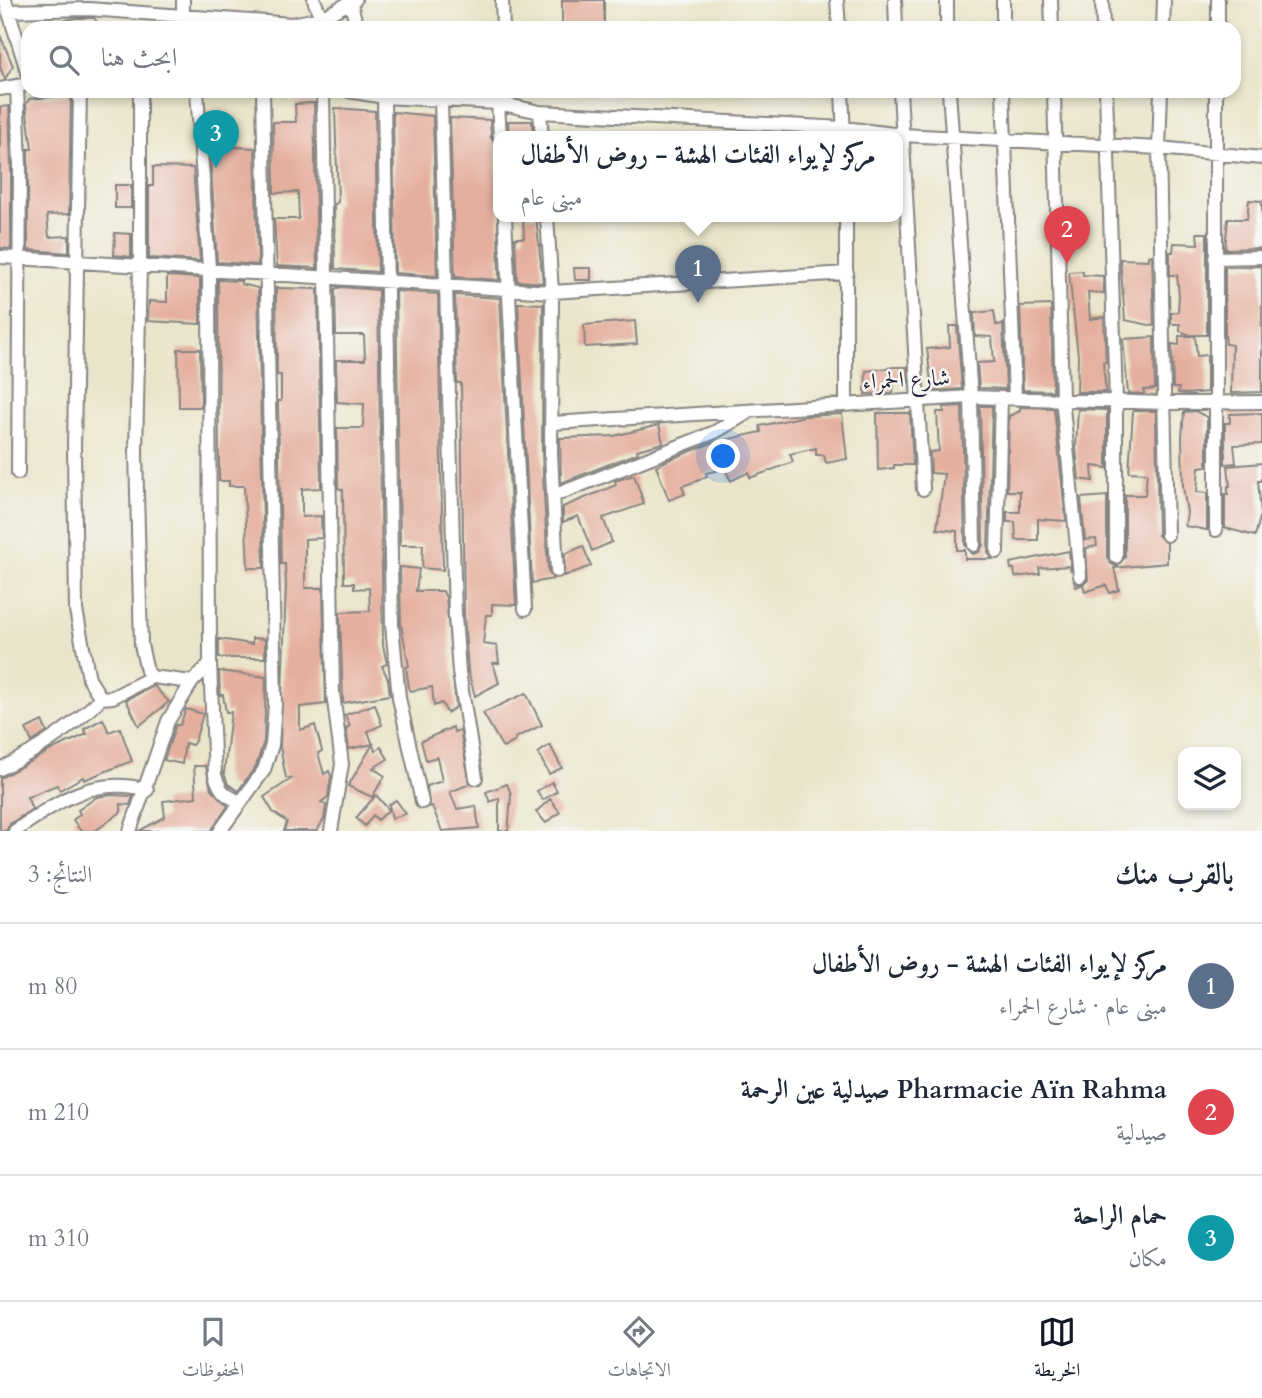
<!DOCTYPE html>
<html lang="ar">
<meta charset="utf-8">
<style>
body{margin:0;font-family:Cardo,Amiri,serif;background:#f6f6f7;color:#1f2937;direction:rtl}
.controls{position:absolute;right:21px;bottom:21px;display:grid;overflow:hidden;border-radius:14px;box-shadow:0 4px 10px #0003}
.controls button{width:63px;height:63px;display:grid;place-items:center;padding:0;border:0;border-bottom:2px solid #e0e1e3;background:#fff;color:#1f2937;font:35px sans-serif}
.you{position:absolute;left:724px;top:457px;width:24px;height:24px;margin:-18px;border:5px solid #fff;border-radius:50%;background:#1a73e8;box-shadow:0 0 0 10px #1a73e833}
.badge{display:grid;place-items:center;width:46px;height:46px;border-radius:50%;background:#111827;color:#fff;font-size:23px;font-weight:700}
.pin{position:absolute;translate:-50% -58px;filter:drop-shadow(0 2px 4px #0008)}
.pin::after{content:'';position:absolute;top:37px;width:24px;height:21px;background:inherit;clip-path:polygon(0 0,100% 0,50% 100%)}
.popup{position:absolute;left:493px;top:131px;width:410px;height:91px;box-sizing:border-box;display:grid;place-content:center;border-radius:14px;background:#fff;filter:drop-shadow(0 2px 5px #0005);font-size:23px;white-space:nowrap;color:#747a83}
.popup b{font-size:26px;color:#1f2937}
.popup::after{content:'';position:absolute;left:50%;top:100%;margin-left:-14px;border:14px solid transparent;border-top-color:#fff}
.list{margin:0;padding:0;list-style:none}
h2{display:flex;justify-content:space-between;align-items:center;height:91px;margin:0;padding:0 28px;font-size:30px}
h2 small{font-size:23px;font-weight:400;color:#747a83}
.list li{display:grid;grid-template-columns:46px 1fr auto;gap:21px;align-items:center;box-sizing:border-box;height:126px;padding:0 28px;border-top:2px solid #e0e1e3}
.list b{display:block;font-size:26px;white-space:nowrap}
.list p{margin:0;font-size:23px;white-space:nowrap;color:#747a83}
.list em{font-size:23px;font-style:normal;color:#747a83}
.icon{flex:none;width:38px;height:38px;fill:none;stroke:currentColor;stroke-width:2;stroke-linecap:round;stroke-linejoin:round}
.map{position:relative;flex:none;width:1262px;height:831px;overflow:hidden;direction:ltr}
.search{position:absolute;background:#fff;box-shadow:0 4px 10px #0003;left:21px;right:21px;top:21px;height:77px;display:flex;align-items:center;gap:18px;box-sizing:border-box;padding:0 24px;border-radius:21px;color:#747a83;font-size:26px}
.sheet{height:469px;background:#fff}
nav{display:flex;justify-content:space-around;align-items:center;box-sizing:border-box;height:98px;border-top:2px solid #e0e1e3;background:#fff;font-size:19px;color:#747a83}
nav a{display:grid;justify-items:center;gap:4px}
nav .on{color:#111827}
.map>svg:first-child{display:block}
.building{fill:#e5af9e}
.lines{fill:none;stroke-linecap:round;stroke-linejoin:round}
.minor-casing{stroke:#868482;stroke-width:16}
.minor{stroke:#fff;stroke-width:12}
.labels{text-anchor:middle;stroke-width:5;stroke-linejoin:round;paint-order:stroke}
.street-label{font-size:23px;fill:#22223b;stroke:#f6f6f2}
</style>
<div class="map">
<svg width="1262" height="831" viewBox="0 0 1262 831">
<rect width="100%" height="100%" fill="#f6f6f2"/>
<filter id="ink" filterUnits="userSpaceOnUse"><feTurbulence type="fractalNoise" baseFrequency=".0143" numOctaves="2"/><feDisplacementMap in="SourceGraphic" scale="14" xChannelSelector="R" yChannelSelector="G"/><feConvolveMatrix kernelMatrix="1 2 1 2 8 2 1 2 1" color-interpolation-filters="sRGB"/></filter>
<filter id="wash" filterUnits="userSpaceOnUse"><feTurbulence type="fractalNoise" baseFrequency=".00686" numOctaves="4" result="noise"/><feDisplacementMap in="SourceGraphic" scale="28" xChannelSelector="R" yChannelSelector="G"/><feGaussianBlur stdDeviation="1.57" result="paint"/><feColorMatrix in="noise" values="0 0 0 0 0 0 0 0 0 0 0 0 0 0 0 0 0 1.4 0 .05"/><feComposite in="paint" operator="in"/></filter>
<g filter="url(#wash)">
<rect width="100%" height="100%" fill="#eae5ca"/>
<g id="blocks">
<path class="building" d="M562,0H604V28H562Z
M76,18H94L102,28H50L49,23Z
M0,35L13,66L5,79L0,67Z
M71,95L69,214L47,215L49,237L69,236V253L28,250V149H32L26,105L29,99Z
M314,103L317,268L277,266L274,219H299L298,192L274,193L273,122H296L295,104Z
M9,106L11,166V249L0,248V107Z
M335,108L375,111L378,272L335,269L334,205L338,202Z
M393,112L433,116L437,276L395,273Z
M450,118L490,120L491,138L497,145L499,280L455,277Z
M508,121H532L533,137H509Z
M213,146L255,148L258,265L217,262L211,169Z
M153,167L193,168L200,261L149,258V186H153Z
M115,185H131V208H115Z
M1249,200L1262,201V248L1225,249L1228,219H1247Z
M523,217H536L543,283L517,281L515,238H524Z
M115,233L131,234V257L114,255Z
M1197,233H1207V335H1190L1180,331V324H1171V313L1178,312L1179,296L1177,275H1170V252H1173L1174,243L1198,244Z
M1152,255L1154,326L1125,320L1120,259L1149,260V256Z
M1262,266V392L1231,393L1232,345L1226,344L1225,335V267Z
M574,268H591V280H575Z
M1083,271V275L1103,276L1104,293L1088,292L1090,319L1104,317L1106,362H1103L1106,392H1077L1078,356L1069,272Z
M167,276L200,278V324L148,321L149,301L167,302Z
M218,280L241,281V284L258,288L264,568H248L244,486H229V481H219Z
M341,287L378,290L383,645L387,664L382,666L388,679L390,695L343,703L340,612L370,611L369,588L354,589V583H344L343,490L338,488L337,428H363L364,404L337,402L336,360H365L364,335H336L335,289Z
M276,288L318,289L321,488L302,489V517L321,516L322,538L305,539V588H323L326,704L300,707V730L315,725L322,751L318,753L324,774L329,771L331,776L328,797L321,802L326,805L324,819L317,831H284L287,822L273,812L264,797L291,779L286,778L280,747L286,585L285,564H281L278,401H281V375H277Z
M396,291L438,294L443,570L422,568L423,545H400Z
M455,295L500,298L516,605L492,604V615H486L483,644L497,646L499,663H493L499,683L475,696L468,671L464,616L461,383H457Z
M518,303L543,304L542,453L548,571L553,579L532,583Z
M1051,305L1053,391L1023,390L1020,306Z
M994,311L996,325L1003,324L1006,389L979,388L977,363L994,362L992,337L975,336L974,313Z
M635,321L637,344L585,347L584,325Z
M949,326H957L962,389L932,391L927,349L950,347Z
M1179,336H1195L1197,356L1207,355V392L1186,394L1178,393L1179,388H1173L1172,344L1179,345Z
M1154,337L1155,389L1144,390V394L1128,393L1123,339Z
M178,349H200L201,407H179Z
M894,367H907L908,382L894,383L893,393L865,394L866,371Z
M962,406L965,545L973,554L979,552L983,545L980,406H992L988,552L992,559H965V550H957V531L937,529L944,474L931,473L930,452L939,451L937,412H944V407Z
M1020,407L1054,408L1066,521L1038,519V540H1016L1015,522H1007V512H1020V491H1007L1009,416L1020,411Z
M1078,409L1107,410V468L1092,466L1093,481L1079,479L1076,448Z
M1133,411H1156L1158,535L1167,544V563L1114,568L1119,590L1110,593L1106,585L1085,592L1083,584L1076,587L1074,582L1082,585L1088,580L1086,548L1097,546L1096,539L1085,540L1081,498L1107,496V557L1111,564L1117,566L1125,557V495H1145L1147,473L1129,472Z
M1195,411L1207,417V466L1199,467L1197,492L1207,493V530L1185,526L1187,513L1183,486L1182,437L1184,412Z
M877,413H910L913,465H894V468L878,470Z
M1262,413V444L1234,445L1236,463L1225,464V423H1230V414Z
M842,414L847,459L826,463L824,455H816V448L790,454L793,462L750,478L749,472L731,481L725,469L706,473L707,476L697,481L682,486L685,494L669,500L656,466L666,461L712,443L761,432L760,426L805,416Z
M659,425L663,443L637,450L638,453L561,483L560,438L614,436Z
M1262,463V481H1258L1261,514L1255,536L1225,528V494H1228V486H1230L1228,466Z
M634,475L644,504L603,518L612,542L592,551L578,516L563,522V507L616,485L615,481Z
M583,546L591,566L564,576L565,554Z
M1069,551L1071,571L1069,566L1039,568L1040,574L1015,577L1014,569H1011L1010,563Z
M400,567L419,569L416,591H443L446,598L456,707L447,713L442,703L434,706L432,687L411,691L409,688L406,667L409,666L401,625Z
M252,638L265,639V658H219V639L252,644Z
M219,671L266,677L264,741L256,766L238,791L228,784L224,773L231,712H226L223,695H220Z
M154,686L169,702L139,726L126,700Z
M526,693L542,725L515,738L516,741L503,748L483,713Z
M375,704L382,725L368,731L375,751L381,747L388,759L373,768L385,776L372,797L348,786L373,744L349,749L346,728L350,726L345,715Z
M186,709L203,714L195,741L192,745L185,743L182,764L164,760L176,725H180Z
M103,719L109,732L120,728L132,761L84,780L83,777L60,790L57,785L27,797L32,809L10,824L6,831H0V778L55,748L87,734L84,729Z
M42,721L47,732L32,742L26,729Z
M453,727L454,732L460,730L470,784L450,792L457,809L476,806L479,828L442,831L432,806L429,807L427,786L442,781L437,757L426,760L421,741Z
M550,745L562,768L549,774L538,753Z
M194,766H206L211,789L228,806L211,831H139L165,817L163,801L196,797Z
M552,782L557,791L543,800L537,791Z
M507,784L511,794L509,822L508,831H499V798L490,802L486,792Z
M110,795L133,796L130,805L121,804V812L95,831H81L73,820L80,814L78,810L97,797Z
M376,795L389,810L378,820L373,815L365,826L356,818Z
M550,799L560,812L546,823L536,812Z
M396,800L406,814L392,818L389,805Z"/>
</g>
</g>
<g filter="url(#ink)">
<use href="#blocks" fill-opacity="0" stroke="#868482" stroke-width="2"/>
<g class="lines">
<g class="minor-casing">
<path id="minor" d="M5,0L28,74
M314,0L321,18
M502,0L503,28
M837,0L839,28
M895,0L896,28
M947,0V28
M1003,0V28
M1051,0L1052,28
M1102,0L1103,28
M351,4L357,28
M8,11L89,9L292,24L321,18L355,0
M183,17V0
M1163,28L1164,0
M1218,28V0
M17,86L20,166L18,473
M0,89L28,84
M80,91L74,447L76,610L89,679L101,698L113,697L152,677
M140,91V266L136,453L141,645L147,671L152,677L192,682
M323,91L333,693L342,764L331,831
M349,91L384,97L498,103L540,112L844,128L902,135L1159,148L1262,158
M842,91L844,137
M900,91L923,489
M949,91L971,397L974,545
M1003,91L1015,398
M1054,91L1062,398L1080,576
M1106,91L1116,402V557
M1161,91L1159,148L1167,535
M384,97L392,625L399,698L422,802
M441,100L455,616L459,672L476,778
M498,103L500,137
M540,112L542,137
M505,217L525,609
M547,217L552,292L551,453L557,571
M0,257L552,292L847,273
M1215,258L1262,257
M846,404V217
M552,423L971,397L1165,403L1262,402
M553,496L715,432L749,412
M1216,530V91
M997,552L1001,398
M210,664L215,775C220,791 225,796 241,802
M0,769C38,750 71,729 101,698
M15,831C57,802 93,775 147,790
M130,831L168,721L192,682L210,664L209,268L197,91
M220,831L264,770L272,745L275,704L263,91"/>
</g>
<use href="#minor" class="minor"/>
</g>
</g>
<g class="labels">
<g class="street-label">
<text transform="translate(906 379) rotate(-3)" y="8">شارع الحمراء</text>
</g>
</g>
</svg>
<div class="controls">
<button><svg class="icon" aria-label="layers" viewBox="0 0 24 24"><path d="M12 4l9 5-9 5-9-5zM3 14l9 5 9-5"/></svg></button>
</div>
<div class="you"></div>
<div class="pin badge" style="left:698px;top:303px;background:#5c6f8a">1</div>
<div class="popup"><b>مركز لإيواء الفئات الهشة - روض الأطفال</b>مبنى عام</div>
<div class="pin badge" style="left:1067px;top:264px;background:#e0444e">2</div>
<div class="pin badge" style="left:216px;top:168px;background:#0f9aa8">3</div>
<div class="search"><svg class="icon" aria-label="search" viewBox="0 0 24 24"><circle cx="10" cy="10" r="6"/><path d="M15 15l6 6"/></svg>ابحث هنا</div>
</div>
<section class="sheet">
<h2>بالقرب منك<small>النتائج: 3</small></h2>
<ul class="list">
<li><span class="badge" style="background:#5c6f8a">1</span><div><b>مركز لإيواء الفئات الهشة - روض الأطفال</b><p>مبنى عام · شارع الحمراء</p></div><em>80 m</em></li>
<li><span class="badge" style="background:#e0444e">2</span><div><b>Pharmacie Aïn Rahma صيدلية عين الرحمة</b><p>صيدلية</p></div><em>210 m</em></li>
<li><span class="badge" style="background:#0f9aa8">3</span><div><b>حمام الراحة</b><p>مكان</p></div><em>310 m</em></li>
</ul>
</section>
<nav>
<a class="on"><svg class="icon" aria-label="map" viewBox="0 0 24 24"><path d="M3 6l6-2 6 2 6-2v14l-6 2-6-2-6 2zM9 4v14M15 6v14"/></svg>الخريطة</a>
<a><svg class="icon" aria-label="directions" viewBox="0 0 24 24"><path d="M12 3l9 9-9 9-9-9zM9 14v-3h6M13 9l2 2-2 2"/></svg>الاتجاهات</a>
<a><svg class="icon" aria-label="saved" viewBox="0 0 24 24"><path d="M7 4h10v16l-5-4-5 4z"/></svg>المحفوظات</a>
</nav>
